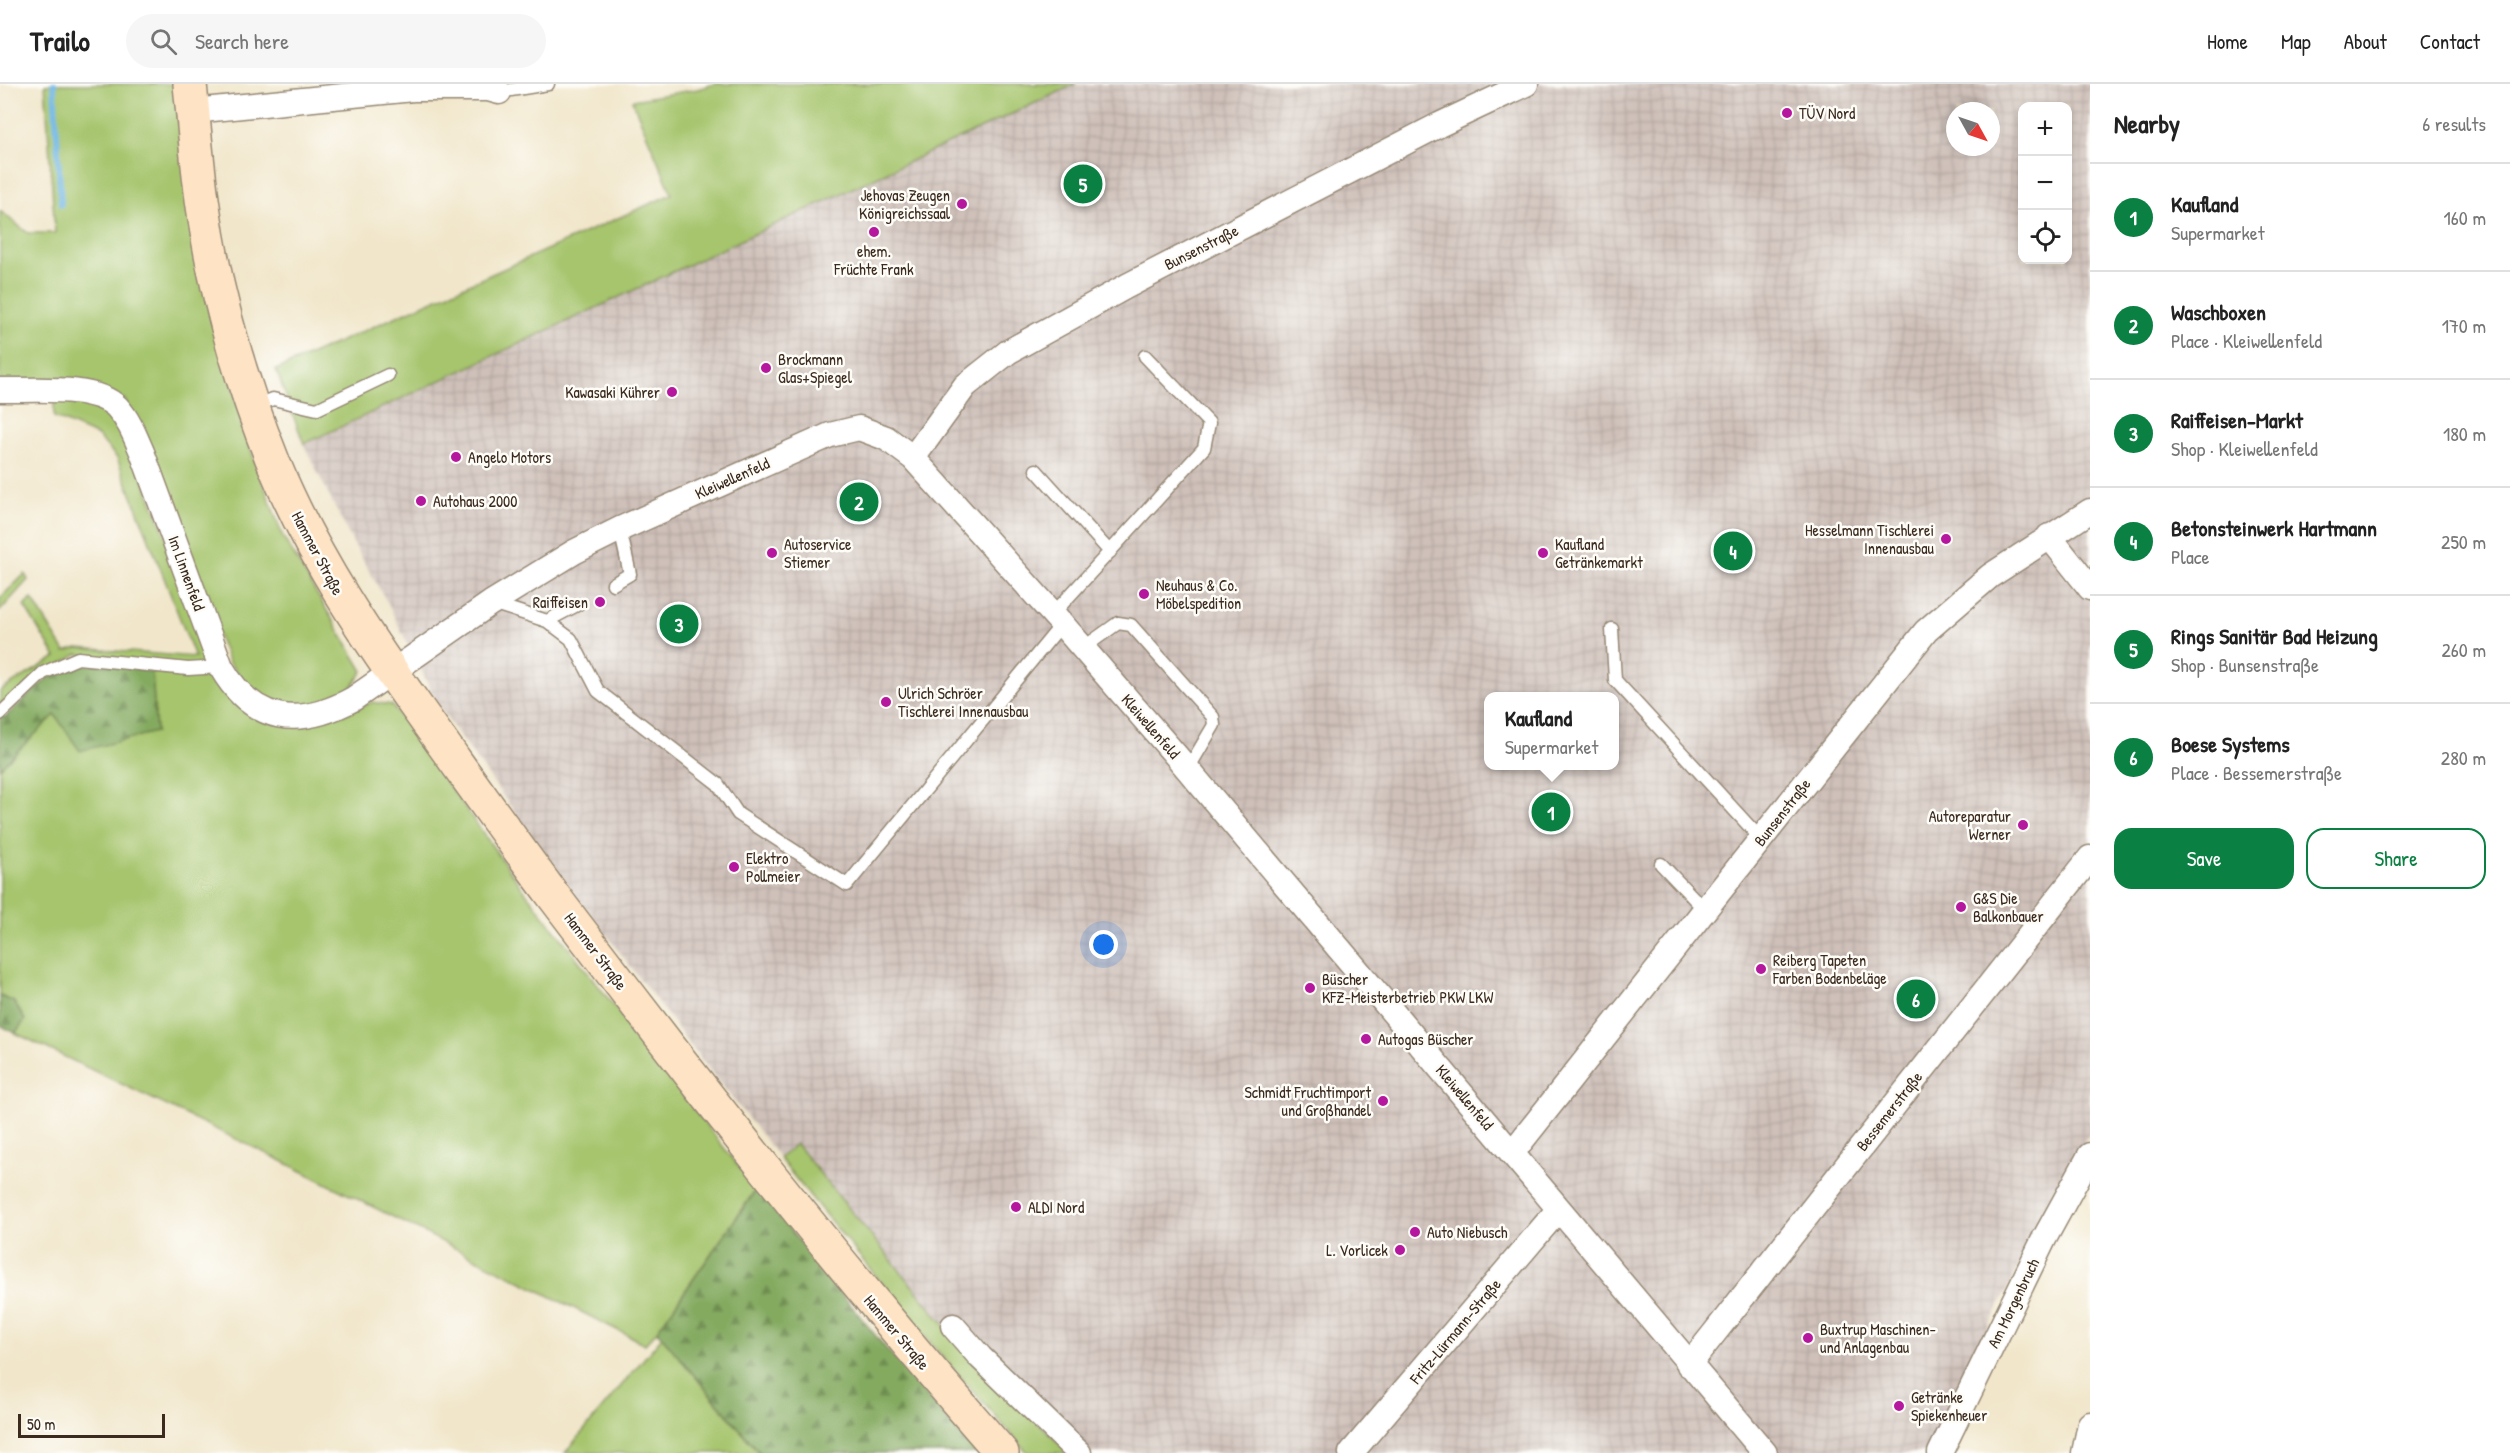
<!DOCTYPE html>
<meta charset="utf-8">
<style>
body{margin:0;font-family:"Patrick Hand",sans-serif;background:#f6f6f6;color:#222}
.controls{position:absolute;right:18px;top:18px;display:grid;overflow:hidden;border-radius:12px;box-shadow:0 3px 9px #0003}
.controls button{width:54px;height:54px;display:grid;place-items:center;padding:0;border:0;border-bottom:2px solid #e0e0e0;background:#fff;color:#222;font:30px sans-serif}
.compass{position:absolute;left:1946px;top:18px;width:54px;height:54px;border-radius:50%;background:#fff;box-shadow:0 3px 9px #0003;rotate:130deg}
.scale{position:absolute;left:18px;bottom:15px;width:147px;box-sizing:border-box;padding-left:6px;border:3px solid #3b2a1e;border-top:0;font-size:16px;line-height:21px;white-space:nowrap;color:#3b2a1e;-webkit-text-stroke:4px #fdfcf7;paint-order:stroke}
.you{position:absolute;left:1104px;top:861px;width:21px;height:21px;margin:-15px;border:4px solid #fff;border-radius:50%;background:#1a73e8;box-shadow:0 0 0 9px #1a73e833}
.badge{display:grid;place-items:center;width:39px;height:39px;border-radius:50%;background:#0b8043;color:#fff;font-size:20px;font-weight:700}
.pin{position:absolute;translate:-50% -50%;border:3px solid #fff;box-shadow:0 2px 6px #0006}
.popup{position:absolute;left:1484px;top:608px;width:135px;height:78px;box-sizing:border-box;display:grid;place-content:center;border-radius:12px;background:#fff;filter:drop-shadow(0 2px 4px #0005);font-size:20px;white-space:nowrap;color:#767676}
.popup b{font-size:22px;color:#222}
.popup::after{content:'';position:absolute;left:50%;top:100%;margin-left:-12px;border:12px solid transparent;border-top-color:#fff}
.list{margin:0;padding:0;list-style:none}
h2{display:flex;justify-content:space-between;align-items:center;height:78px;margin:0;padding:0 24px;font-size:26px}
h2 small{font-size:20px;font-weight:400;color:#767676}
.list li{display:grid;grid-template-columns:39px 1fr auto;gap:18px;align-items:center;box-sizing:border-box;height:108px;padding:0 24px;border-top:2px solid #e0e0e0}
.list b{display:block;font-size:22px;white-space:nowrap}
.list p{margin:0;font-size:20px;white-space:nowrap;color:#767676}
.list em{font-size:20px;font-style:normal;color:#767676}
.actions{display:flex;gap:12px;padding:18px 24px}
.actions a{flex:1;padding:14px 0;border:2px solid #0b8043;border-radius:18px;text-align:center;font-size:21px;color:#0b8043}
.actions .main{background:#0b8043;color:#fff}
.icon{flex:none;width:33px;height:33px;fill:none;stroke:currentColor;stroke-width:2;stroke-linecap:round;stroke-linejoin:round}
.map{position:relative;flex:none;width:2090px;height:1369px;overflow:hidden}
header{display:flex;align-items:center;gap:36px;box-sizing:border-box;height:84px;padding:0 30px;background:#fff;border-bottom:2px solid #e0e0e0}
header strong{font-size:28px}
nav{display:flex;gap:33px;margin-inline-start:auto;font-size:21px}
.search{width:420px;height:54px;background:#f6f6f6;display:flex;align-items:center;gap:15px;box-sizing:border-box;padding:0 21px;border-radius:33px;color:#767676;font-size:22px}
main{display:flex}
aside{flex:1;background:#fff}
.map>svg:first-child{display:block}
.industrial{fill:url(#industrial-grid);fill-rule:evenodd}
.green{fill:#a6c56d;stroke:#707846;stroke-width:1.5}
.forest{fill:url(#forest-firs);stroke:#606a3f;stroke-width:1.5}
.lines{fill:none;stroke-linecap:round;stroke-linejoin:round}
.stream{stroke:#6db6e5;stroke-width:6}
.lane-casing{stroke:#968874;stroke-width:15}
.street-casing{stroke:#968874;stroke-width:27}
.secondary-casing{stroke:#968874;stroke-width:36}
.lane{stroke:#fff;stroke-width:12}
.street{stroke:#fff;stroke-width:24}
.secondary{stroke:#fee4c5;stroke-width:33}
.poi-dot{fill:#b5179e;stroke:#fdfcf7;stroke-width:2}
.labels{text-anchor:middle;stroke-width:5;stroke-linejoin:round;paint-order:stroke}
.poi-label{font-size:16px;fill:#3b2a1e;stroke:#fdfcf7;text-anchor:start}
.street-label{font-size:16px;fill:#3b2a1e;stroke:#fdfcf7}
</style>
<header>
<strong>Trailo</strong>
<div class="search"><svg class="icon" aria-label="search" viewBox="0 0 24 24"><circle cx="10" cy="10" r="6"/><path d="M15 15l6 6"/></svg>Search here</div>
<nav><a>Home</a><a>Map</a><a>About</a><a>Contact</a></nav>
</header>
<main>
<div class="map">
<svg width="2090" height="1369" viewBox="0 0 2090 1369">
<defs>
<pattern id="industrial-grid" width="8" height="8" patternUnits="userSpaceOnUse" patternTransform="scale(1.5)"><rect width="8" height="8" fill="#cfc1ba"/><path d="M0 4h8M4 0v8" fill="none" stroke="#b3a69f"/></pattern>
<pattern id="forest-firs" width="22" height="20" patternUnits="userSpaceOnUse" patternTransform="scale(1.5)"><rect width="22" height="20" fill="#84aa60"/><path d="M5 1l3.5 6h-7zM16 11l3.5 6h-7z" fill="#6d8b4f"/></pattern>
</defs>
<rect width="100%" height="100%" fill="#fdfcf7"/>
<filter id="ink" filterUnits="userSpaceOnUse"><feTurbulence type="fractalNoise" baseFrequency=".0167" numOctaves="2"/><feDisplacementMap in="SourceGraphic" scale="12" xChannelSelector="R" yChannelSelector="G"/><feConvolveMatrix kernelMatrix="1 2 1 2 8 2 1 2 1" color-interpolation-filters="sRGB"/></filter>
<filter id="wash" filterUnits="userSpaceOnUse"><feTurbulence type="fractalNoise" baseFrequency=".008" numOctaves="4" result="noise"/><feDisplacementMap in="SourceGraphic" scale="24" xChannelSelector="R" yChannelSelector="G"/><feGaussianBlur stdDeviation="1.35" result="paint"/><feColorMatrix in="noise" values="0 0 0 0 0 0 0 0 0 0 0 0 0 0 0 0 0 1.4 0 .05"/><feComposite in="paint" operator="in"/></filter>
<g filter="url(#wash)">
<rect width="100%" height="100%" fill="#f1e6ca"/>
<path class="industrial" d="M1077,0H2090V1048L2035,1148L1928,1369H1070L975,1277L797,1060L779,1073L701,975L548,774L439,623L387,518L351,455L304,361ZM2022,22H2068V176H2022ZM1955,27H1991V63H1955ZM1488,612H1614V682H1488Z"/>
<path class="green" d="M45,0H178L233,303L244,347L283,453L363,587L350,606L317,623L263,618L229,579L125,316L0,298V127L28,149H55Z
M714,0H1076L304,360L276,286L672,110L632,16L698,5Z
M54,315C88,317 100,318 123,345L231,615L344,630L372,618L392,621L520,801L756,1105L657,1247L645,1260L284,1078L15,949L25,936L14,918L0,912V684L55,630L156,648L152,588L189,589L77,570L0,623V607L56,573L24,522L32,515L65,568L77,564L195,573L117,374L98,352L54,333Z
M25,490L28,496L0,527V514Z
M796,1060L975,1278L1069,1369H1028L935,1264L779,1074Z
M662,1253L759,1369H565Z"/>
<path class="forest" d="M82,581H120L152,588L156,648L80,667L55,631L0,684V625L4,634L49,593Z
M0,912L14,918L25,936L15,949L0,941Z
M757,1105L884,1262L976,1369H760L657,1247Z"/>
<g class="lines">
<path class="stream" d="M54,0L61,120"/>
</g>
</g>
<g filter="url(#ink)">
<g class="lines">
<g class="lane-casing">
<path id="lane" d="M499,8L548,0
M253,323L273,315L317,325L388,291
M1036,386L1110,468
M613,500L630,490L620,445
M492,519L547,537L571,555L598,607L718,700L738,730L847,801L1062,540
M1053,530L1204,364L1209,339L1145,272
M547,537L577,521
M1612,545L1615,596L1761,755
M1083,564L1118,539L1131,541L1213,633L1214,641L1188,685
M0,630L43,589L78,574L188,585L221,583
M1661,780L1705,826"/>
</g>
<g class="street-casing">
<path id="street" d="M193,27L413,5H488L499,8
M0,306C32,307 94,300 117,323C129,336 135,352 142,368L221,583C253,639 298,645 353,615L491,519L574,468L620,445L830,351L859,344L886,354L913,374L1062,540L1179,675L1765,1369
M913,374L965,302L1008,268L1127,202L1439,41L1526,0
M2049,452L2090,504
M1512,1069L1926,547L1990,492L2090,427
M953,1242L980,1273L1079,1369
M1689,1281L2090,774
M1351,1369L1558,1126
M1940,1369L2044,1155L2090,1071
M2084,1369L2090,1340"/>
</g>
<g class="secondary-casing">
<path id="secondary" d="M190,0C194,40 197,81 203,122C215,209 241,298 274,380C313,474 369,557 428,639C469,696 510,754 552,810C697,1001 844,1189 1002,1369"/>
</g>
<use href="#lane" class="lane"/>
<use href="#street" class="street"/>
<use href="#secondary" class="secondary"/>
</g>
</g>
<g class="poi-dot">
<circle cx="1787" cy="29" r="6"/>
<circle cx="962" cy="120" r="6"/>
<circle cx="874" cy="148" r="6"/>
<circle cx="766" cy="284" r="6"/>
<circle cx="672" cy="308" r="6"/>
<circle cx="456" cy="373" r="6"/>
<circle cx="421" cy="417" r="6"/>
<circle cx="1946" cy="455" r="6"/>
<circle cx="772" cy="469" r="6"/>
<circle cx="1543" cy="469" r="6"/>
<circle cx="1144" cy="510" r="6"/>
<circle cx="600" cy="518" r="6"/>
<circle cx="886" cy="618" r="6"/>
<circle cx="2023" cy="741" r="6"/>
<circle cx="734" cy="783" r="6"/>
<circle cx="1961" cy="823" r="6"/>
<circle cx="1761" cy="885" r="6"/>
<circle cx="1310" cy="904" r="6"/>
<circle cx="1366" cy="955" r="6"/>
<circle cx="1383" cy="1017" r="6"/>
<circle cx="1016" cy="1123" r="6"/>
<circle cx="1415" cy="1148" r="6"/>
<circle cx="1400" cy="1166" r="6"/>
<circle cx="1808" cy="1254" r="6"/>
<circle cx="1899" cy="1322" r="6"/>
</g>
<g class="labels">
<g class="poi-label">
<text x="1799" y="35">TÜV Nord</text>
<text x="950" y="117" text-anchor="end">Jehovas Zeugen<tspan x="950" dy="18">Königreichssaal</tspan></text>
<text x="874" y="173" text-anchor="middle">ehem.<tspan x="874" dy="18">Früchte Frank</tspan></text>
<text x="778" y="281">Brockmann<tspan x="778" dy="18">Glas+Spiegel</tspan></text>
<text x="660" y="314" text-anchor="end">Kawasaki Kührer</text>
<text x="468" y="379">Angelo Motors</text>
<text x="433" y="423">Autohaus 2000</text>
<text x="1934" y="452" text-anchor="end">Hesselmann Tischlerei<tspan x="1934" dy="18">Innenausbau</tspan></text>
<text x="784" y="466">Autoservice<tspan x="784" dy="18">Stiemer</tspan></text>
<text x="1555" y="466">Kaufland<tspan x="1555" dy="18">Getränkemarkt</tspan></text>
<text x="1156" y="507">Neuhaus &amp; Co.<tspan x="1156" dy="18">Möbelspedition</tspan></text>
<text x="588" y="524" text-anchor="end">Raiffeisen</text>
<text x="898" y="615">Ulrich Schröer<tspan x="898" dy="18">Tischlerei Innenausbau</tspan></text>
<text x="2011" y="738" text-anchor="end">Autoreparatur<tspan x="2011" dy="18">Werner</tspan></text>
<text x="746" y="780">Elektro<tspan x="746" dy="18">Pollmeier</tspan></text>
<text x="1973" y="820">G&amp;S Die<tspan x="1973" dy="18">Balkonbauer</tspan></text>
<text x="1773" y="882">Reiberg Tapeten<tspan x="1773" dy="18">Farben Bodenbeläge</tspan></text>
<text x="1322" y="901">Büscher<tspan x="1322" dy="18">KFZ-Meisterbetrieb PKW LKW</tspan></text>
<text x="1378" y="961">Autogas Büscher</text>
<text x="1371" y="1014" text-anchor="end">Schmidt Fruchtimport<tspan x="1371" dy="18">und Großhandel</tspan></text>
<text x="1028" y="1129">ALDI Nord</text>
<text x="1427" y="1154">Auto Niebusch</text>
<text x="1388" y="1172" text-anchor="end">L. Vorlicek</text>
<text x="1820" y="1251">Buxtrup Maschinen-<tspan x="1820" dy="18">und Anlagenbau</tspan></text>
<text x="1911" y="1319">Getränke<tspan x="1911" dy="18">Spiekenheuer</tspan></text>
</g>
<g class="street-label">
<text transform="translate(1201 163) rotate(-27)" y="6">Bunsenstraße</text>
<text transform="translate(732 394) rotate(-24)" y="6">Kleiwellenfeld</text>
<text transform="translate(318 469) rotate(62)" y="6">Hammer Straße</text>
<text transform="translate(187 489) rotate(70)" y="6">Im Linnenfeld</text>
<text transform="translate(1151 642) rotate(49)" y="6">Kleiwellenfeld</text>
<text transform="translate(1782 728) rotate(-52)" y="6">Bunsenstraße</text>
<text transform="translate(596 867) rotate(53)" y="6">Hammer Straße</text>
<text transform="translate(1465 1013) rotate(50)" y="6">Kleiwellenfeld</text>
<text transform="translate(1889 1027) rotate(-52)" y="6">Bessemerstraße</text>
<text transform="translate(2013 1219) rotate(-64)" y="6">Am Morgenbruch</text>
<text transform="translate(1455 1247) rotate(-50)" y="6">Fritz-Lürmann-Straße</text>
<text transform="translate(897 1248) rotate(50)" y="6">Hammer Straße</text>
</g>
</g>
</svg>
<div class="controls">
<button>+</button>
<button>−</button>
<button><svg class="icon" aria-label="locate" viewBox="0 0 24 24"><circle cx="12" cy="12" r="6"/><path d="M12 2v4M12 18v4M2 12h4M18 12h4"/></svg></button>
</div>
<svg class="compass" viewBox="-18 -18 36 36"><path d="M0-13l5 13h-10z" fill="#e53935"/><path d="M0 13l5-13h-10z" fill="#767676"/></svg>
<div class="scale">50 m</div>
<div class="you"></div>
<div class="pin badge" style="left:1551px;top:728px">1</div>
<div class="popup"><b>Kaufland</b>Supermarket</div>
<div class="pin badge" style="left:859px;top:418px">2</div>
<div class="pin badge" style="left:679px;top:540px">3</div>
<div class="pin badge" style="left:1733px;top:467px">4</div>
<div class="pin badge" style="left:1083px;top:100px">5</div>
<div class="pin badge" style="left:1916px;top:915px">6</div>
</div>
<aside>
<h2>Nearby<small>6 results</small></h2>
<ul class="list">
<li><span class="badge">1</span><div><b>Kaufland</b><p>Supermarket</p></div><em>160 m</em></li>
<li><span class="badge">2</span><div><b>Waschboxen</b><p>Place · Kleiwellenfeld</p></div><em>170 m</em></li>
<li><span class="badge">3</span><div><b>Raiffeisen-Markt</b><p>Shop · Kleiwellenfeld</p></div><em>180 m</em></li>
<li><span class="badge">4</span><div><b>Betonsteinwerk Hartmann</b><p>Place</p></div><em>250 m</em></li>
<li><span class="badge">5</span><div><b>Rings Sanitär Bad Heizung</b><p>Shop · Bunsenstraße</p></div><em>260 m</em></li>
<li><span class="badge">6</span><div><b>Boese Systems</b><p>Place · Bessemerstraße</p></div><em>280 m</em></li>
</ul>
<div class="actions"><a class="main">Save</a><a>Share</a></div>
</aside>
</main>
